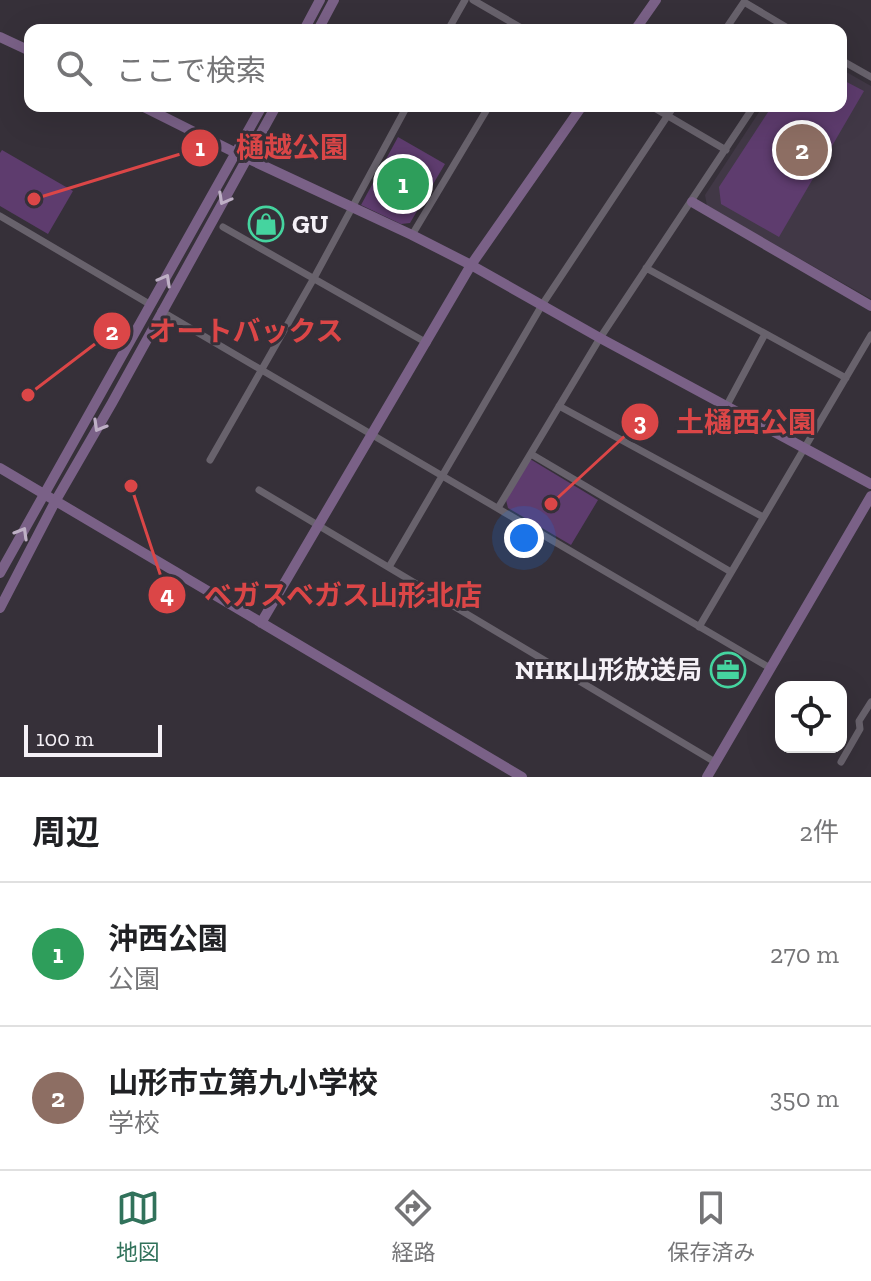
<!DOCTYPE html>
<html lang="ja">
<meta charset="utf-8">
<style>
body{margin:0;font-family:"Zilla Slab","Noto Sans JP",serif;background:#f6f6f6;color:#202124}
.controls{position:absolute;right:24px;bottom:24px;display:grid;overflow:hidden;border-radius:16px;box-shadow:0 8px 32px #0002}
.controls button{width:72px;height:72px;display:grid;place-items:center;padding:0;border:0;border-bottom:2px solid #e0e0e0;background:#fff;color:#202124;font:40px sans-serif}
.scale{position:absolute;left:24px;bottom:20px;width:138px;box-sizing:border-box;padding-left:8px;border:4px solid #f5f1f7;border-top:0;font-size:22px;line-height:28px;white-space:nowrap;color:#f5f1f7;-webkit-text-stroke:6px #363039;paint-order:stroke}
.you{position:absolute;left:524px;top:538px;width:28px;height:28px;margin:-20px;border:6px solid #fff;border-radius:50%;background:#1a73e8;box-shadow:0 0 0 12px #1a73e833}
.badge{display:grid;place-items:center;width:52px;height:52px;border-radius:50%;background:#31725b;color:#fff;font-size:26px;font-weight:700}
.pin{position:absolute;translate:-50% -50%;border:4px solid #fff;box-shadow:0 2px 8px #0006}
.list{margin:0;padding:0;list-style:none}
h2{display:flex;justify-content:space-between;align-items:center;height:104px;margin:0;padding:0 32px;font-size:34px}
h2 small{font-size:26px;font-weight:400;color:#757577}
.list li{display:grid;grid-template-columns:52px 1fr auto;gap:24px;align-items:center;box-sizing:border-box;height:144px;padding:0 32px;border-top:2px solid #e0e0e0}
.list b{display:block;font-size:30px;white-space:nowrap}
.list p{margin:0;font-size:26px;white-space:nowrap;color:#757577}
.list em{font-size:26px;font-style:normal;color:#757577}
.icon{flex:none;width:44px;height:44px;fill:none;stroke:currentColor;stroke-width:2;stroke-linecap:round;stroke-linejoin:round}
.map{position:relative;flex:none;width:871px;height:777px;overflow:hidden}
.search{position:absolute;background:#fff;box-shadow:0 8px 32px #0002;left:24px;right:24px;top:24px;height:88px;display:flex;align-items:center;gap:20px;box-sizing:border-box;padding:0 28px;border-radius:16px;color:#757577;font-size:30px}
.sheet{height:392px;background:#fff}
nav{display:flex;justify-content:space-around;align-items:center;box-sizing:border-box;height:112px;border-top:2px solid #e0e0e0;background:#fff;font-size:22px;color:#757577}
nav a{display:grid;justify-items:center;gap:4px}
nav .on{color:#31725b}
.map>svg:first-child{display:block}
.built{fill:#413846}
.green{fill:#5e3c6e}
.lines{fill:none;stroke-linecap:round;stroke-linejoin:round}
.street{stroke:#68626c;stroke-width:7}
.secondary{stroke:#7a6187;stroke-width:10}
.oneway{stroke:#beb0c5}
.labels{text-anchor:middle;stroke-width:6;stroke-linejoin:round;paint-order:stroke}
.poi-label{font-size:26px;font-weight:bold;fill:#f5f1f7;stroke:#363039;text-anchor:start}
.leader{fill:none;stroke:#db4647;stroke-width:3}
.callout-dot{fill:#db4647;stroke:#363039;stroke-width:3}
.mark-label{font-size:24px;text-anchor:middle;font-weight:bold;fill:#fff}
.callout-label{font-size:28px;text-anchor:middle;font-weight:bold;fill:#db4647;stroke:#363039;stroke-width:6;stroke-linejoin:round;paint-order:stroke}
</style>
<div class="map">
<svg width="871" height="777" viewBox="0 0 871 777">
<rect width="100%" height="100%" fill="#363039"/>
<path class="built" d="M841,69L871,86V299L707,206L705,195L763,106H841Z"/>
<path class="green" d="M841,79L864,91L779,237L721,204L719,187L772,106H841Z
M398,137L445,164L410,223L401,224L361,205Z
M2,150L73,191L48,234L0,206V153Z
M530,459L598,500L571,545L508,508L506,500Z"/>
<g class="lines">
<path class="street" d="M473,0L525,30
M448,30L465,0
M725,30L744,2L791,30
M841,60L871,77
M651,106L726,150
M0,216L151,305
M223,227L427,343
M412,235L489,106
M646,268L846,378
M161,311L770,668
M727,405L765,334
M559,406L763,517
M531,454L731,572
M210,460L314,278L407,106
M259,490L715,762
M498,508L600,338L754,106
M389,567L542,305L674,106
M699,627L871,335
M841,762L860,729L859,721L871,702"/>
<path class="secondary" d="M304,30L320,0
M318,30L334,0
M635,30L656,0
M0,37L30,51
M142,106L236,153L412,235L471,265L600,338L871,484
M692,202L871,306
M0,468L522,777
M0,573L262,106
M0,608L56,500L112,403L276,106
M261,623L471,265L582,106
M707,777L871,496"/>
</g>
<defs><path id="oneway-chevron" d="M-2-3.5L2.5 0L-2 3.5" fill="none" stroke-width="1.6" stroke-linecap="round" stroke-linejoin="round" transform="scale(2)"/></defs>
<g class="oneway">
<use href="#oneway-chevron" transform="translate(224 199) rotate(119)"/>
<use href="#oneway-chevron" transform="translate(165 280) rotate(-61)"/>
<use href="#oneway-chevron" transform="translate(99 426) rotate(120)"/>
<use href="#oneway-chevron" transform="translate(22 533) rotate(-60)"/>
</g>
<defs>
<g id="shop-ring" transform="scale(1.8)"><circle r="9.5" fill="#363039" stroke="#45d49f" stroke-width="1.5"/><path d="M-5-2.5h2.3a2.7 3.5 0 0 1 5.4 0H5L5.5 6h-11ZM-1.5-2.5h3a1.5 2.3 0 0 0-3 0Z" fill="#45d49f"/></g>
<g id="office-ring" transform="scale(1.8)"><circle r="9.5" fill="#363039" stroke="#45d49f" stroke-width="1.5"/><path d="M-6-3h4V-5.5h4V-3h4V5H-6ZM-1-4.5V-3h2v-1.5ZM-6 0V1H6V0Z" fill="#45d49f"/></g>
</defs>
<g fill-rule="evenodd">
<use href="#shop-ring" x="266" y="224"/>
<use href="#office-ring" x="728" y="670"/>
</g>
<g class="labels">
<g class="poi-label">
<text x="292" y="233">GU</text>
<text x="702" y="679" text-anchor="end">NHK山形放送局</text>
</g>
</g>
<path class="leader" d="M34 199L200 148M28 395L112 331M551 504L640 422M131 486L167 595"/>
<g class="callout-dot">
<circle cx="34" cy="199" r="8"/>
<circle cx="28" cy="395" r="8"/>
<circle cx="551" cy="504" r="8"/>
<circle cx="131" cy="486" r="8"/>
<circle cx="200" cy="148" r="20"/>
<circle cx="112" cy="331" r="20"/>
<circle cx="640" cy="422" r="20"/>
<circle cx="167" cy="595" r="20"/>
</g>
<g class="mark-label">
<text x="200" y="156">1</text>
<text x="112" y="340">2</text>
<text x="640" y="430">3</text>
<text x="167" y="603">4</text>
</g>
<g class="callout-label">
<text x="292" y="157">樋越公園</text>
<text x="246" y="341">オートバックス</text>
<text x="746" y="432">土樋西公園</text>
<text x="343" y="605">ベガスベガス山形北店</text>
</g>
</svg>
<div class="controls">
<button><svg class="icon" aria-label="locate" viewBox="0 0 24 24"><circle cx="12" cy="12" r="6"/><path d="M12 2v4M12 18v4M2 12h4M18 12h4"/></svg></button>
</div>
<div class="scale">100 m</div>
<div class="you"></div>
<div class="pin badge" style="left:403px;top:184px;background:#2e9e5b">1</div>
<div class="pin badge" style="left:802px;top:150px;background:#8d6e63">2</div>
<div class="search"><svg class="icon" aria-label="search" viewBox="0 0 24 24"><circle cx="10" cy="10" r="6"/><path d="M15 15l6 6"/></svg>ここで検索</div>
</div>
<section class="sheet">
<h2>周辺<small>2件</small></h2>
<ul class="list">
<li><span class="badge" style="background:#2e9e5b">1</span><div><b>沖西公園</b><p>公園</p></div><em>270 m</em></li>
<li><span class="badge" style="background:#8d6e63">2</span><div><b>山形市立第九小学校</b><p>学校</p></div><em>350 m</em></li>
</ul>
</section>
<nav>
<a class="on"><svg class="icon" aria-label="map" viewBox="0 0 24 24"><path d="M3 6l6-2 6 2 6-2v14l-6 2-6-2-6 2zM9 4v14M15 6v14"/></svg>地図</a>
<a><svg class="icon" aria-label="directions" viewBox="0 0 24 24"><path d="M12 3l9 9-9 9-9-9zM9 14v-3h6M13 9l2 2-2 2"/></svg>経路</a>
<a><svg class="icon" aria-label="saved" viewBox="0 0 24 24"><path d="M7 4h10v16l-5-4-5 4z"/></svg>保存済み</a>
</nav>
